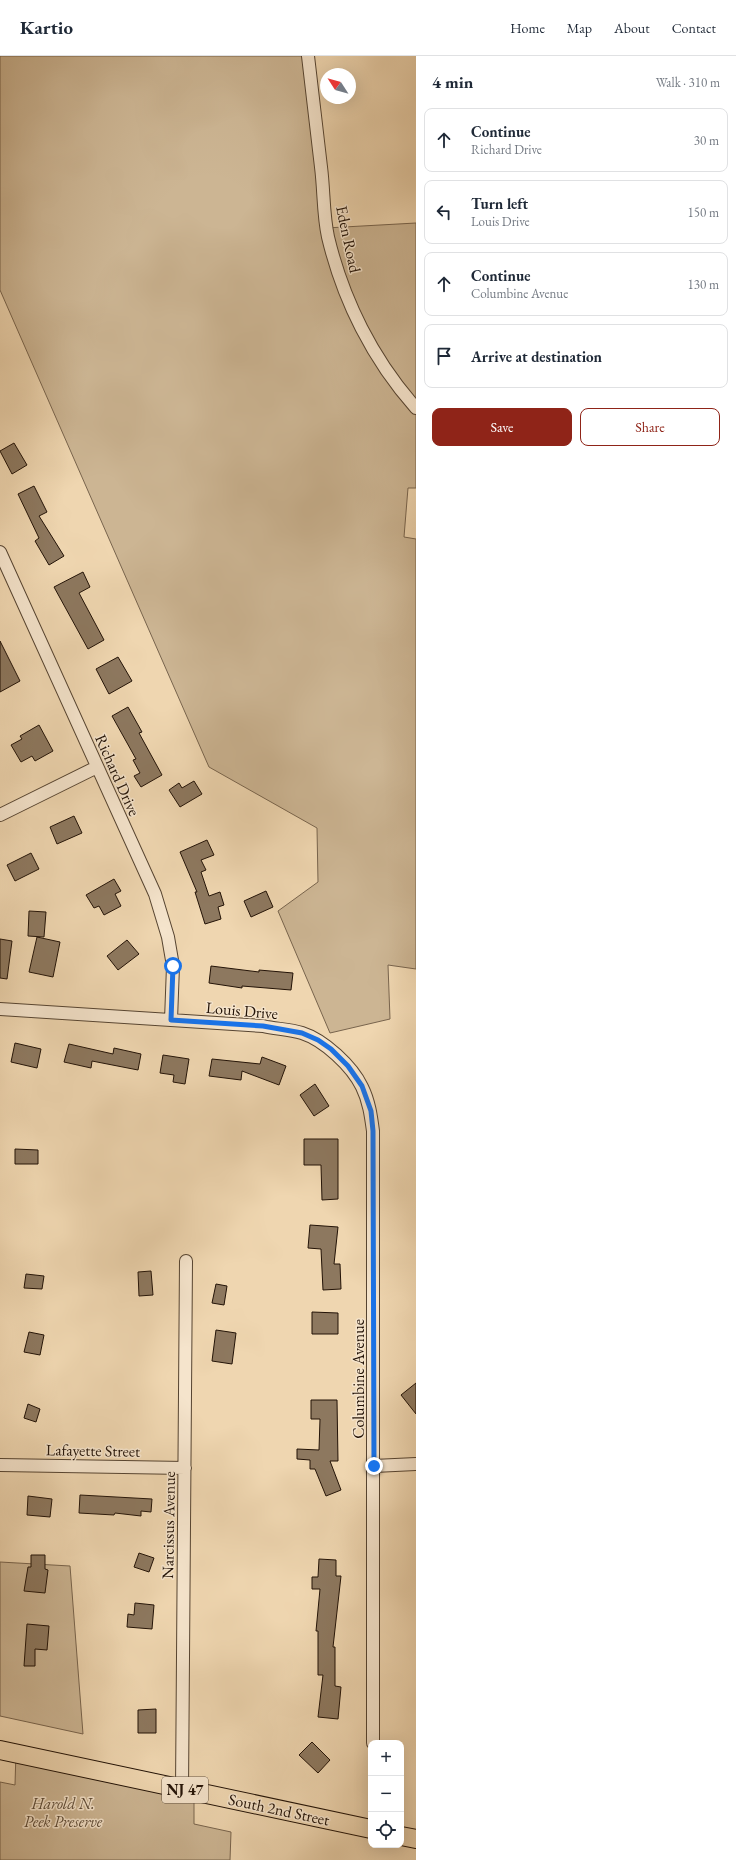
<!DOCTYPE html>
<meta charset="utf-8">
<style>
body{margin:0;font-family:"EB Garamond",serif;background:#f2f2f3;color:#1f2937}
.controls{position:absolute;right:12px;bottom:12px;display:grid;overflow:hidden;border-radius:8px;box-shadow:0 4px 16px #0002}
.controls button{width:36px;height:36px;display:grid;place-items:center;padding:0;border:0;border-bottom:1px solid #e0e1e3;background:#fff;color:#1f2937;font:20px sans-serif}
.compass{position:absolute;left:320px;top:12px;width:36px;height:36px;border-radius:50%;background:#fff;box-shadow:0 4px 16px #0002;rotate:306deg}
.stop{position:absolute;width:12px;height:12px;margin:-9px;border:3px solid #1a73e8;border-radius:50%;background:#fff}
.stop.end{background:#1a73e8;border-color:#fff;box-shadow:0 1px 4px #0008}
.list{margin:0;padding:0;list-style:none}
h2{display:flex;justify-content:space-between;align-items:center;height:52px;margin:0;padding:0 16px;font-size:17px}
h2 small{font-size:13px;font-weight:400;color:#747a83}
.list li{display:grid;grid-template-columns:26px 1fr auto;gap:12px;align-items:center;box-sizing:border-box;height:64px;margin:0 8px 8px;padding:0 8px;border:1px solid #e0e1e3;border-radius:8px}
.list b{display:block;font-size:15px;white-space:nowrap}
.list p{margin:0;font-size:13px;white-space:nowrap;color:#747a83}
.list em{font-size:13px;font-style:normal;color:#747a83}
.actions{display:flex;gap:8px;padding:12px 16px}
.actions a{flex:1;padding:9px 0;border:1px solid #8f2418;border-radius:8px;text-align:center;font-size:14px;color:#8f2418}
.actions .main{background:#8f2418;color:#fff}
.icon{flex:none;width:22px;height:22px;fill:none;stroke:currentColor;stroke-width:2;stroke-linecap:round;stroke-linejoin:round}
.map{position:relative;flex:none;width:416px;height:1804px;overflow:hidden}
header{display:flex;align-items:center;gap:24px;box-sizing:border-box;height:56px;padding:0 20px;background:#fff;border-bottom:1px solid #e0e1e3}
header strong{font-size:19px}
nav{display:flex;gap:22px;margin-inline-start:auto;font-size:14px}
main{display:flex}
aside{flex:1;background:#fff}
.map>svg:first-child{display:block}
.green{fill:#ccb593;stroke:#78644d}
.building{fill:#8d785f;stroke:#231307}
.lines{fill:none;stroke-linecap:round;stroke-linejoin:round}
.street-casing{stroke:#564431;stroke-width:14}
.primary-casing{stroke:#231307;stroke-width:20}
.street{stroke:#f5e4cc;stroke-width:12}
.primary{stroke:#efd6b0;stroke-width:18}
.route{stroke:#1a73e8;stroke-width:5}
.labels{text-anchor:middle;stroke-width:3;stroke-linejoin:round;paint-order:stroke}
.shield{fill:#f5e4cc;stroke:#625242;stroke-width:1}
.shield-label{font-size:15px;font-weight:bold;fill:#231307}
.street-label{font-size:16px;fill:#231307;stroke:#f5e4cc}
.park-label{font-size:16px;font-style:italic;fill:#5e4c38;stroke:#f5e4cc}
</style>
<header>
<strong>Kartio</strong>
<nav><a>Home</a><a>Map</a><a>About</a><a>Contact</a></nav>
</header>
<main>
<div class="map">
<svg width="416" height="1804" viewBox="0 0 416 1804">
<rect width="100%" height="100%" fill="#efd6b0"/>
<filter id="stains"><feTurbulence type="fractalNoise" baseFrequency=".005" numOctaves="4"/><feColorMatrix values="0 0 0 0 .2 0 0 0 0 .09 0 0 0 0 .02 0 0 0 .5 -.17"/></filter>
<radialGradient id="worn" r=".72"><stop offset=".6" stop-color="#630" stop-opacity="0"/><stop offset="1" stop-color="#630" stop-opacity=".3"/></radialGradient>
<path class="green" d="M0,0H306L326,172L416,167V432H408L404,481L416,483V913L388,909L390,963L330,977L278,855L318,826L317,772L209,711L0,234Z
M0,1506L70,1510L83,1678L0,1660Z
M16,1695L194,1735V1768L231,1776L230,1804H0V1726L15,1729Z"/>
<path class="building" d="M14,387L27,409L12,418L0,395Z
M34,430L47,456L39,460L64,500L49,509L35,485L39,482L18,438Z
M83,516L90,531L79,537L104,584L88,593L54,531Z
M0,585L20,625L0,636Z
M118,601L132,625L109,638L96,613Z
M128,651L142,676L139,677L162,719L141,731L134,720L140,717L133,704L136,703L112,660Z
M39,669L53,695L35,705L32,700L21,706L11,689L22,683L20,680Z
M194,725L202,738L180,751L169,734L179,727L182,732Z
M74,760L82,777L57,788L50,771Z
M207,784L214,799L201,804L206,814L201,816L209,840L220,836L224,849L218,851L221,863L205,868L195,836H197L180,796Z
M31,797L39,813L15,825L7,809Z
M114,823L121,835L115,838L121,850L104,859L99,850L94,852L86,839Z
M266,835L273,851L251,861L244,845Z
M29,855L46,856L44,881L28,880Z
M37,881L60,886L53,921L29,916Z
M0,883L12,885L7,923L0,922Z
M127,884L139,898L118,914L107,900Z
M211,910L259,916V914L293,917L291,934L242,930V932L209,927Z
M15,987L41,993L37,1012L11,1006Z
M69,988L113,998L114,992L141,998L138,1014L92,1005L91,1012L64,1006Z
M163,999L189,1003L185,1028L173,1026L174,1019L160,1017Z
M262,1001L286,1010L279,1029L242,1015L241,1024L209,1020L212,1003L260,1008Z
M315,1028L329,1050L314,1060L300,1039Z
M304,1083H338V1143L322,1144L321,1109H304Z
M15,1093L38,1094V1108H15Z
M310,1169L338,1171L334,1208H340L341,1233L323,1234L321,1193L308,1192Z
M151,1215L153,1239L139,1240L138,1216Z
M26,1218L44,1220L42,1233L24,1232Z
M216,1228L227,1230L224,1249L212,1247Z
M312,1256L338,1257V1278H312Z
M216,1274L236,1277L232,1308L212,1305Z
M29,1276L44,1279L40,1299L24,1296Z
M416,1327V1358L401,1339Z
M311,1344H337L338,1405H330L341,1434L326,1440L315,1413H310V1404L297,1403V1393L319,1394L320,1363H311Z
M28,1348L40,1353L36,1366L24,1362Z
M80,1439L152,1443L151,1456L141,1455V1460L115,1457L114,1459L79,1457Z
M28,1440L52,1443L50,1461L27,1459Z
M139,1497L154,1502L149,1516L134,1511Z
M31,1499H45V1513L48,1514L45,1537L24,1535L28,1511H31Z
M319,1503L336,1504V1520H341L333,1591H335V1630L341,1631L338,1663L318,1661L323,1619H318V1575H316L320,1533H312V1521H318Z
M135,1547L154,1549L152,1573L127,1571L128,1558L134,1559Z
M27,1568L49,1570L47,1594L35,1593V1610H24Z
M156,1653V1677H138V1654Z
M312,1686L330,1704L318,1717L299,1699Z"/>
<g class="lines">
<g class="street-casing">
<path id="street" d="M308,0C312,37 317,74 321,111C324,134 323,158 328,181C343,244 373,304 416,352
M0,496L155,838L168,881L173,910L171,964
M0,759L97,711
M0,953L263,970C275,973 289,973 302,977C324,984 352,1010 362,1031C369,1045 371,1060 373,1075V1687
M0,1409L185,1412
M374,1410L416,1408
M182,1733L186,1205"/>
</g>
<g class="primary-casing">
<path id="primary" d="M0,1694L371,1773
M401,1780L416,1783"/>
</g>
<use href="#street" class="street"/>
<use href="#primary" class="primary"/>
</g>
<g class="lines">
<path class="route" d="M173,910L171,964L263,970L302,977L318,984L331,993L348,1010L362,1030L371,1055L373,1075L374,1410"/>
</g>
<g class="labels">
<rect class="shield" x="162" y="1721" width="46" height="26" rx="3"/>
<g class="shield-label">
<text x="185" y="1739">NJ 47</text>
</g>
<g class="street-label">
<text transform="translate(349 183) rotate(78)" y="6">Eden Road</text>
<text transform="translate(118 719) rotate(66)" y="6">Richard Drive</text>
<text transform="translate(242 954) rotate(5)" y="6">Louis Drive</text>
<text transform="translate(358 1323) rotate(-90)" y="6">Columbine Avenue</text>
<text transform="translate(93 1394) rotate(1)" y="6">Lafayette Street</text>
<text transform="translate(168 1469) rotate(-89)" y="6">Narcissus Avenue</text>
<text transform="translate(279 1753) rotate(12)" y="6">South 2nd Street</text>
</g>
<g class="park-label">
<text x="63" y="1753">Harold N.<tspan x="63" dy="18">Peek Preserve</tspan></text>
</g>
</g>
<rect width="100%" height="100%" filter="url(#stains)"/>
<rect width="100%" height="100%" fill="url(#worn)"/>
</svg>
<div class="controls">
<button>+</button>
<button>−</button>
<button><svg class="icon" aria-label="locate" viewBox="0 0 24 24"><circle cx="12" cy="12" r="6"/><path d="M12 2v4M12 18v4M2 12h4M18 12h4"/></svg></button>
</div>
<svg class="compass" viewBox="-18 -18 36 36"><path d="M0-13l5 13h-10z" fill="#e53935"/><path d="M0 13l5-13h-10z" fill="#747a83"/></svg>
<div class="stop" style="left:173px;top:910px"></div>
<div class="stop end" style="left:374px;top:1410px"></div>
</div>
<aside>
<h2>4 min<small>Walk · 310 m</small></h2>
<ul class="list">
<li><svg class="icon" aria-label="ahead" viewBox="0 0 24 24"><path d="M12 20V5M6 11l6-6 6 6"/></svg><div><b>Continue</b><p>Richard Drive</p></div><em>30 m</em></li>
<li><svg class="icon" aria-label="left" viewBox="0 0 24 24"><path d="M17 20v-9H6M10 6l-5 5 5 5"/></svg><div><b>Turn left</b><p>Louis Drive</p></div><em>150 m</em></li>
<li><svg class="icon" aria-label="ahead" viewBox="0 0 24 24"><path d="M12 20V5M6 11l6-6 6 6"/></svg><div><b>Continue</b><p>Columbine Avenue</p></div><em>130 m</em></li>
<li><svg class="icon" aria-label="arrive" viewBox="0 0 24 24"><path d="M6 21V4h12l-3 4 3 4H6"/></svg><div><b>Arrive at destination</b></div></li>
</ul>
<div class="actions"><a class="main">Save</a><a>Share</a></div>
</aside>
</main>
